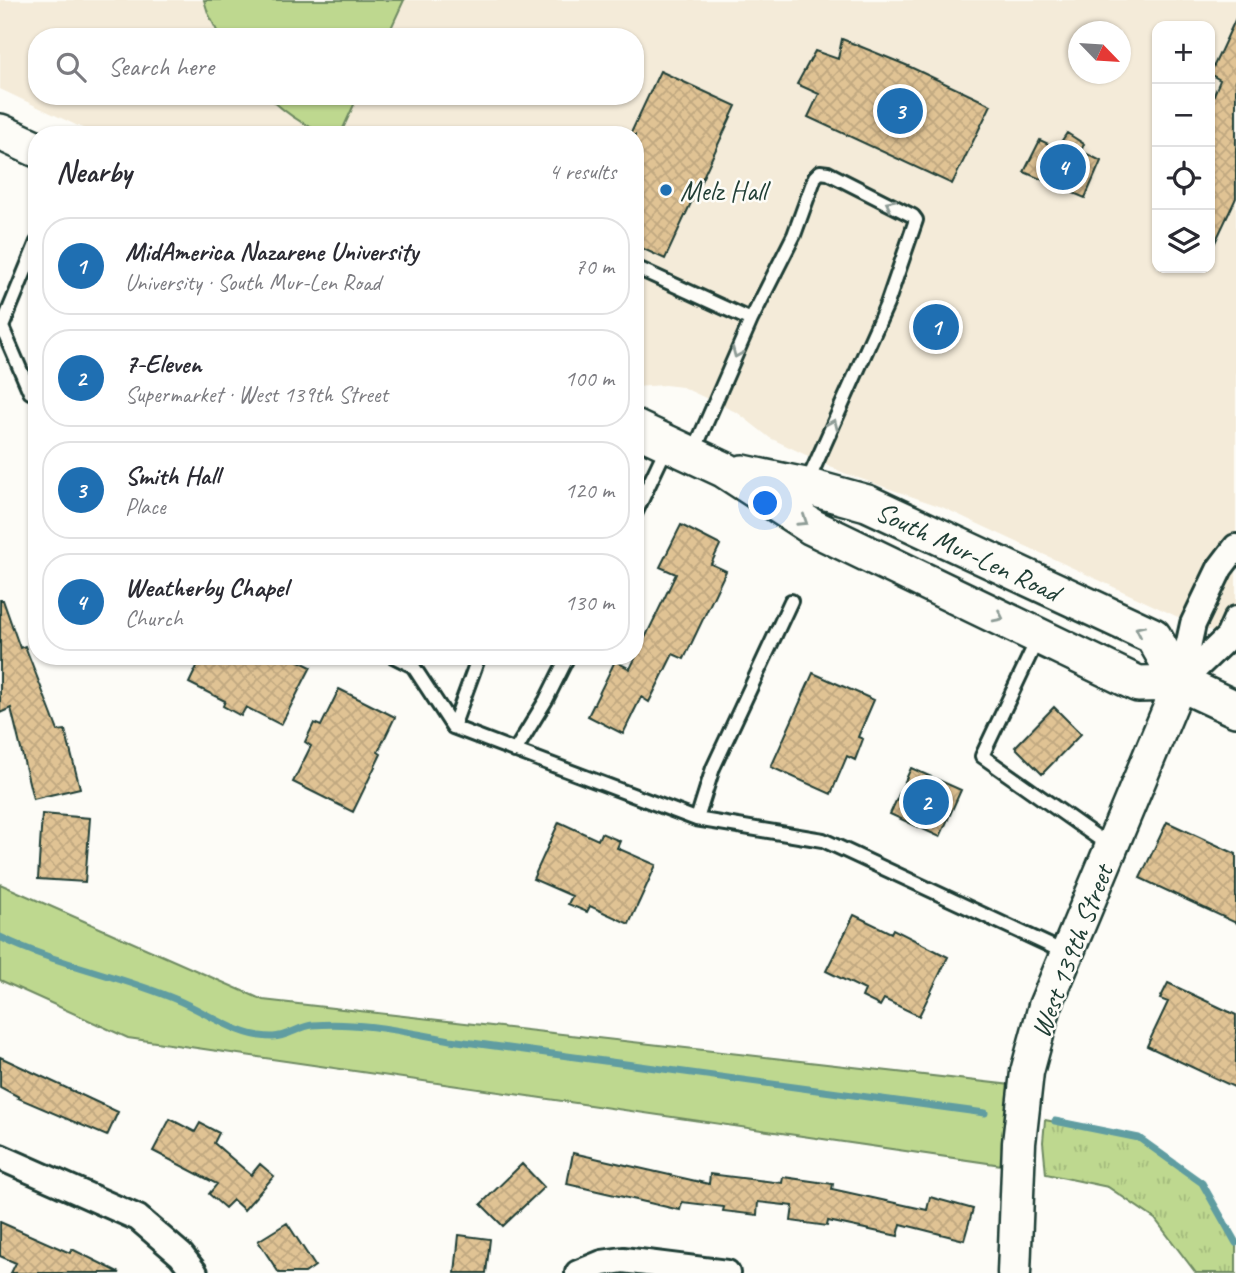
<!DOCTYPE html>
<meta charset="utf-8">
<style>
body{margin:0;font-family:Caveat,sans-serif;background:#f2f2f3;color:#2b2b33}
.controls{position:absolute;right:21px;top:21px;display:grid;overflow:hidden;border-radius:14px;box-shadow:0 2px 5px #0004}
.controls button{width:63px;height:63px;display:grid;place-items:center;padding:0;border:0;border-bottom:2px solid #e1e1e2;background:#fff;color:#2b2b33;font:35px sans-serif}
.compass{position:absolute;left:1068px;top:21px;width:63px;height:63px;border-radius:50%;background:#fff;box-shadow:0 2px 5px #0004;rotate:115deg}
.you{position:absolute;left:766px;top:504px;width:24px;height:24px;margin:-18px;border:5px solid #fff;border-radius:50%;background:#1a73e8;box-shadow:0 0 0 10px #1a73e833}
.badge{display:grid;place-items:center;width:46px;height:46px;border-radius:50%;background:#1f6fb2;color:#fff;font-size:23px;font-weight:700}
.pin{position:absolute;translate:-50% -50%;border:4px solid #fff;box-shadow:0 2px 7px #0006}
.list{margin:0;padding:0;list-style:none}
h2{display:flex;justify-content:space-between;align-items:center;height:91px;margin:0;padding:0 28px;font-size:30px}
h2 small{font-size:23px;font-weight:400;color:#7c7c81}
.list li{display:grid;grid-template-columns:46px 1fr auto;gap:21px;align-items:center;box-sizing:border-box;height:98px;margin:0 14px 14px;padding:0 14px;border:2px solid #e1e1e2;border-radius:28px}
.list b{display:block;font-size:26px;white-space:nowrap}
.list p{margin:0;font-size:23px;white-space:nowrap;color:#7c7c81}
.list em{font-size:23px;font-style:normal;color:#7c7c81}
.icon{flex:none;width:38px;height:38px;fill:none;stroke:currentColor;stroke-width:2;stroke-linecap:round;stroke-linejoin:round}
.map{position:relative;flex:none;width:1236px;height:1273px;overflow:hidden}
.search{position:absolute;background:#fff;box-shadow:0 2px 5px #0004;left:28px;top:28px;width:616px;height:77px;display:flex;align-items:center;gap:18px;box-sizing:border-box;padding:0 24px;border-radius:28px;color:#7c7c81;font-size:26px}
.panel{position:absolute;background:#fff;box-shadow:0 2px 5px #0004;left:28px;top:126px;width:616px;height:539px;border-radius:28px}
.map>svg:first-child{display:block}
.built{fill:#f4ebd9;fill-rule:evenodd}
.grass{fill:#bed88f;stroke:#6e8a62;stroke-width:2}
.park{fill:url(#park-tufts);stroke:#6e8a62;stroke-width:2}
.lines{fill:none;stroke-linecap:round;stroke-linejoin:round}
.stream{stroke:#619da1;stroke-width:7}
.building{fill:url(#building-cross-hatch);stroke:#1f3d34;stroke-width:2}
.service-casing{stroke:#1f3d34;stroke-width:18}
.minor-casing{stroke:#1f3d34;stroke-width:30}
.tertiary-casing{stroke:#1f3d34;stroke-width:37}
.secondary-casing{stroke:#1f3d34;stroke-width:40}
.service{stroke:#fdfcf7;stroke-width:12}
.minor{stroke:#fdfcf7;stroke-width:24}
.tertiary{stroke:#fdfcf7;stroke-width:32}
.secondary{stroke:#fdfcf7;stroke-width:35}
.oneway{stroke:#8e9c96}
.poi-dot{fill:#1f6fb2;stroke:#fdfcf7;stroke-width:2.5}
.labels{text-anchor:middle;stroke-width:5;stroke-linejoin:round;paint-order:stroke}
.poi-label{font-size:28px;fill:#1f3d34;stroke:#fdfcf7;text-anchor:start}
.street-label{font-size:28px;fill:#1f3d34;stroke:#fdfcf7}
</style>
<div class="map">
<svg width="1236" height="1273" viewBox="0 0 1236 1273">
<defs>
<pattern id="park-tufts" width="24" height="20" patternUnits="userSpaceOnUse" patternTransform="scale(1.75)"><rect width="24" height="20" fill="#bed88f"/><path d="M3 7l-1-3M5 7V3M7 7l1-3M15 17l-1-3M17 17v-4M19 17l1-3" fill="none" stroke="#a3ba7c"/></pattern>
<pattern id="building-cross-hatch" width="8" height="8" patternUnits="userSpaceOnUse" patternTransform="scale(1.75)"><rect width="8" height="8" fill="#e0c394"/><path d="M0 0l8 8M0 8l8-8" fill="none" stroke="#c0a880"/></pattern>
</defs>
<rect width="100%" height="100%" fill="#fdfcf7"/>
<filter id="ink" filterUnits="userSpaceOnUse"><feTurbulence type="fractalNoise" baseFrequency=".0143" numOctaves="2"/><feDisplacementMap in="SourceGraphic" scale="14" xChannelSelector="R" yChannelSelector="G"/><feConvolveMatrix kernelMatrix="1 2 1 2 8 2 1 2 1" color-interpolation-filters="sRGB"/></filter>
<g filter="url(#ink)">
<path class="built" d="M0,0H1236V641L1193,624L942,507L844,473L770,438L738,413L682,387L665,385L635,387V135H97L0,89ZM1157,26H1210V268H1157ZM1078,32H1120V74H1078ZM37,37H635V96H37Z"/>
<path class="grass" d="M204,0H404L387,37H220L208,13Z
M268,96H358L340,135C315,135 285,113 268,96Z
M0,884L263,1000L1011,1085L1002,1165L128,1038L0,980Z"/>
<path class="park" d="M1045,1120L1139,1138L1202,1183L1236,1243V1273H1196L1155,1219L1108,1187L1046,1174L1043,1142Z"/>
<g class="lines">
<path class="stream" d="M0,937C55,964 118,975 175,999C207,1012 237,1037 273,1037C287,1037 300,1026 313,1025C359,1021 406,1032 450,1040L985,1113
M1055,1121L1139,1138L1202,1183L1236,1243"/>
</g>
<path class="building" d="M1236,18V198L1210,253V105L1220,80L1210,74Z
M842,39L906,65L991,105L952,184L808,117L819,94L797,84L815,51L838,59Z
M660,71L736,106L665,259L635,245V135H630Z
M1067,133L1084,144L1081,151L1101,161L1085,198L1024,172L1040,140L1057,148Z
M681,525L720,545L711,564L726,571L684,659L673,654L649,702L641,697L623,734L588,716L615,661L630,669L676,574L660,567Z
M0,600H3L20,648L25,646L58,731L65,730L80,788L33,799L11,708L0,713Z
M202,656H289L311,667L281,725L246,707L241,716L223,706L225,701L189,683Z
M813,673L874,700L858,737L863,739L855,760L847,756L831,794L771,767Z
M339,689L395,717L378,752L381,754L353,812L293,782L311,746L305,742L314,723L321,726Z
M1054,707L1081,734L1042,774L1015,747Z
M911,768L961,790L940,837L890,814Z
M42,814L90,818L85,882L38,879Z
M559,822L598,840L601,833L620,841L617,848L656,865L629,924L590,906L587,912L568,904L572,896L533,879Z
M1167,822L1236,854V923L1140,878Z
M854,915L891,933L893,929L948,957L919,1016L884,999L880,1006L862,997L865,990L826,971Z
M1168,983L1236,1015V1088L1147,1046L1168,1002L1160,999Z
M0,1057L118,1112L107,1136L18,1098L19,1097L0,1087Z
M170,1119L195,1132L200,1123L219,1133L214,1143L251,1175L260,1164L274,1176L244,1210L233,1200L225,1208L209,1194L217,1184L153,1151Z
M573,1153L709,1184L710,1174L782,1183L783,1177L833,1184L832,1189L927,1210L930,1197L973,1209L964,1240L901,1224L898,1236L828,1221L827,1226L791,1221L793,1206L758,1202L757,1215L723,1211L724,1207L682,1202L680,1210L567,1184Z
M522,1164L544,1187L503,1226L481,1204Z
M0,1222L70,1253L72,1249L120,1273H11L16,1263L0,1256Z
M287,1223L315,1266L305,1273H279L258,1241Z
M459,1235L490,1239L486,1273H455Z"/>
<g class="lines">
<g class="service-casing">
<path id="service" d="M37,242L2,327L30,392L37,395
M635,267L751,320
M693,453L751,320L794,235L815,177L820,172L828,173L913,216L916,220L887,304L807,483
M635,514L668,444
M1037,640L982,756L1111,847
M393,656L413,666L453,727L696,819L823,840L1066,953
M453,727L479,656
M515,751L546,700L568,656
M697,819L713,768L791,601"/>
</g>
<g class="minor-casing">
<path id="minor" d="M1180,683L1193,624L1220,568L1236,547
M1180,683L1228,637L1236,619
M0,1157L138,1218L181,1255L195,1273
M578,1273L602,1263L623,1260L727,1273"/>
</g>
<g class="tertiary-casing">
<path id="tertiary" d="M1014,1273L1019,1143L1027,1072L1045,1006L1180,683"/>
</g>
<g class="secondary-casing">
<path id="secondary" d="M0,132L37,149
M635,428L725,470L812,527L1138,684L1180,683L1236,709
M743,473L805,486L867,503L1153,636L1180,683"/>
</g>
<use href="#service" class="service"/>
<use href="#minor" class="minor"/>
<use href="#tertiary" class="tertiary"/>
<use href="#secondary" class="secondary"/>
</g>
<defs><path id="oneway-chevron" d="M-2-3.5L2.5 0L-2 3.5" fill="none" stroke-width="1.6" stroke-linecap="round" stroke-linejoin="round" transform="scale(1.75)"/></defs>
<g class="oneway">
<use href="#oneway-chevron" transform="translate(890 204) rotate(-153)"/>
<use href="#oneway-chevron" transform="translate(737 353) rotate(113)"/>
<use href="#oneway-chevron" transform="translate(833 424) rotate(-66)"/>
<use href="#oneway-chevron" transform="translate(803 521) rotate(33)"/>
<use href="#oneway-chevron" transform="translate(999 617) rotate(26)"/>
<use href="#oneway-chevron" transform="translate(1140 630) rotate(-155)"/>
</g>
</g>
<circle class="poi-dot" cx="666" cy="190" r="7"/>
<g class="labels">
<g class="poi-label">
<text x="680" y="200">Melz Hall</text>
</g>
<g class="street-label">
<text transform="translate(968 551) rotate(25)" y="10">South Mur-Len Road</text>
<text transform="translate(1071 951) rotate(-69)" y="10">West 139th Street</text>
</g>
</g>
</svg>
<div class="controls">
<button>+</button>
<button>−</button>
<button><svg class="icon" aria-label="locate" viewBox="0 0 24 24"><circle cx="12" cy="12" r="6"/><path d="M12 2v4M12 18v4M2 12h4M18 12h4"/></svg></button>
<button><svg class="icon" aria-label="layers" viewBox="0 0 24 24"><path d="M12 4l9 5-9 5-9-5zM3 14l9 5 9-5"/></svg></button>
</div>
<svg class="compass" viewBox="-18 -18 36 36"><path d="M0-13l5 13h-10z" fill="#e53935"/><path d="M0 13l5-13h-10z" fill="#7c7c81"/></svg>
<div class="you"></div>
<div class="pin badge" style="left:936px;top:327px">1</div>
<div class="pin badge" style="left:926px;top:802px">2</div>
<div class="pin badge" style="left:900px;top:111px">3</div>
<div class="pin badge" style="left:1063px;top:167px">4</div>
<div class="search"><svg class="icon" aria-label="search" viewBox="0 0 24 24"><circle cx="10" cy="10" r="6"/><path d="M15 15l6 6"/></svg>Search here</div>
<section class="panel">
<h2>Nearby<small>4 results</small></h2>
<ul class="list">
<li><span class="badge">1</span><div><b>MidAmerica Nazarene University</b><p>University · South Mur-Len Road</p></div><em>70 m</em></li>
<li><span class="badge">2</span><div><b>7-Eleven</b><p>Supermarket · West 139th Street</p></div><em>100 m</em></li>
<li><span class="badge">3</span><div><b>Smith Hall</b><p>Place</p></div><em>120 m</em></li>
<li><span class="badge">4</span><div><b>Weatherby Chapel</b><p>Church</p></div><em>130 m</em></li>
</ul>
</section>
</div>
